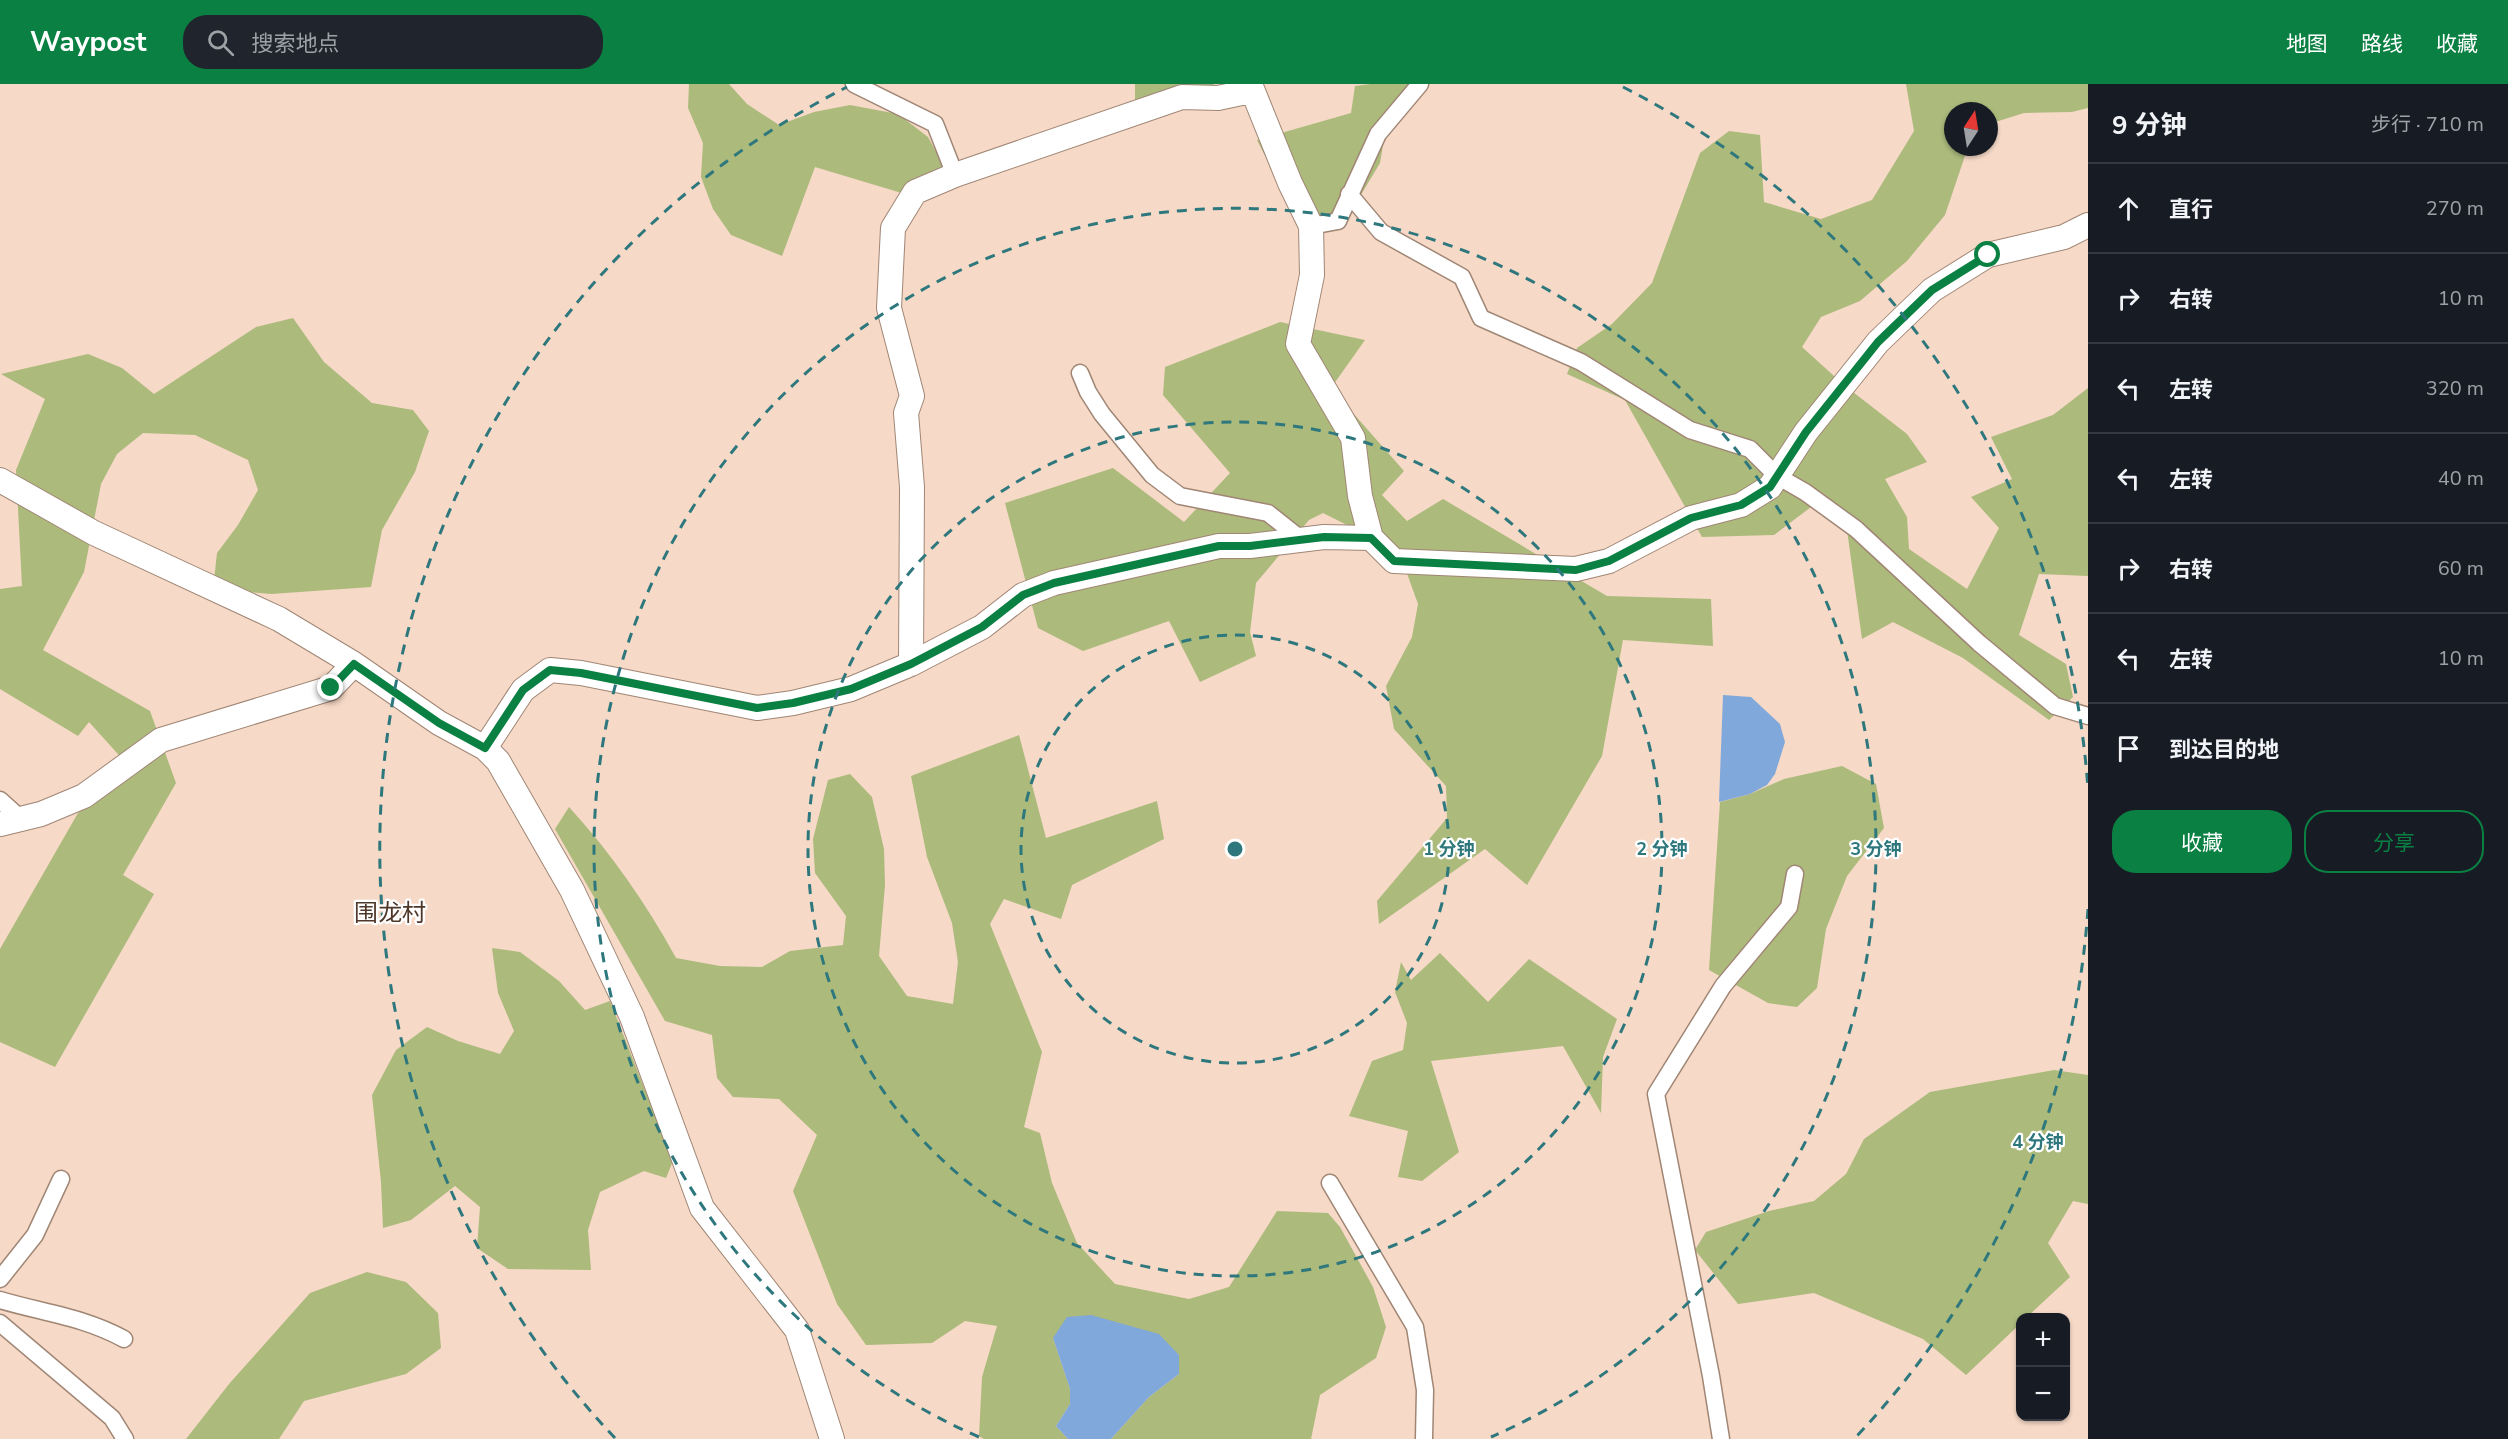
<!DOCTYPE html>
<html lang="zh">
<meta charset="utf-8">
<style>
body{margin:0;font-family:"Nunito Sans","Noto Sans SC",sans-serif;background:#20242c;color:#f1f3f6}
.controls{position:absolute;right:18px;bottom:18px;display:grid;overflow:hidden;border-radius:12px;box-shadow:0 2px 4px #0004}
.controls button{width:54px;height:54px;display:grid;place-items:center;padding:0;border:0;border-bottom:2px solid #363941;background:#171b24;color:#f1f3f6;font:30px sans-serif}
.compass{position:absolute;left:1944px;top:18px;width:54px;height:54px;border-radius:50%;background:#171b24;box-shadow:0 2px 4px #0004;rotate:12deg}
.stop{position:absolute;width:18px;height:18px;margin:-14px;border:4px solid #0b8043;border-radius:50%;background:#fff}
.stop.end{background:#0b8043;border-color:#fff;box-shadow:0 2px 6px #0008}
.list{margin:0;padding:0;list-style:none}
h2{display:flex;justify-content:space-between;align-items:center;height:78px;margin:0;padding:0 24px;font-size:26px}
h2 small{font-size:20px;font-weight:400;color:#9ea1a6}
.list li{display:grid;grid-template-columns:39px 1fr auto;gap:18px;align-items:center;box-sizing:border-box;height:90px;padding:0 24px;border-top:2px solid #363941}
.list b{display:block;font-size:22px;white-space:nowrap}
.list em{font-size:20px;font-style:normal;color:#9ea1a6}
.actions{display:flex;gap:12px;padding:18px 24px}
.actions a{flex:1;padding:14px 0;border:2px solid #0b8043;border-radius:24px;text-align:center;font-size:21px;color:#0b8043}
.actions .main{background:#0b8043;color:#fff}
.icon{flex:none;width:33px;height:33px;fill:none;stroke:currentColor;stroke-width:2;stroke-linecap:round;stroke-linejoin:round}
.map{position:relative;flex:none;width:2088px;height:1355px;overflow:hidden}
header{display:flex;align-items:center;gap:36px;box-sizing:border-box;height:84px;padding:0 30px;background:#0b8043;color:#fff}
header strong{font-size:28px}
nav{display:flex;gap:33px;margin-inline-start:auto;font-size:21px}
.search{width:420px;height:54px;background:#20242c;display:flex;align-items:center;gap:15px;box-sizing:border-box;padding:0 21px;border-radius:24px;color:#9ea1a6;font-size:22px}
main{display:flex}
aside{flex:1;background:#171b24}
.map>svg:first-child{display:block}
.forest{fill:#acba7c}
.water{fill:#81a8da}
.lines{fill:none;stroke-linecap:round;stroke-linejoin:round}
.street-casing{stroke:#a08675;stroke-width:19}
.secondary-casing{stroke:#a08675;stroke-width:26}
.street{stroke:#fff;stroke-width:16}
.secondary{stroke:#fff;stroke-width:24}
.route{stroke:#0b8043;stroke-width:8}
.ring{fill:none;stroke:#2e787d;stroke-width:3;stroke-dasharray:10 8}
.labels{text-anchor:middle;stroke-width:4.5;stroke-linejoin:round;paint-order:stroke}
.quarter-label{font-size:24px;fill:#4f382a;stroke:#fff}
.centre{fill:#2e787d;stroke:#fff;stroke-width:3}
.ring-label{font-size:18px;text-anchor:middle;font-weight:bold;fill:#2e787d;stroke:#fff;stroke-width:4.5;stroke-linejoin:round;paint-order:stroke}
</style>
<header>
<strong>Waypost</strong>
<div class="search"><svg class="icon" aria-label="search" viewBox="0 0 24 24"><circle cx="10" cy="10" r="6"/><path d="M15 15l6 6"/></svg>搜索地点</div>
<nav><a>地图</a><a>路线</a><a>收藏</a></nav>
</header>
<main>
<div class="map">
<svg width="2088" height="1355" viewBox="0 0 2088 1355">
<rect width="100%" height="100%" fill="#f6d9c7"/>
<path class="forest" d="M689,0H729L747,20L779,41L814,28L850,21L898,30L928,53L956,104L925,116L815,83L782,172L731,151L713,125L701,93L703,59L688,24Z
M1135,0H1215L1135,32Z
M1371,0H1412L1389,26L1380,79L1340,146L1304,149L1257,56L1351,29L1355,2Z
M1906,0H2088V24L2072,28L2024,29L1989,40V27H1953V63H1968L1945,131L1907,177L1860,217L1821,233L1802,263L1844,301L1907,350L1927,378L1885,395L1907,433L1909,465L1967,505L1999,444L1971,413L2012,395L1991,353L2053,331L2088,304V492L2039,490L2019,551L2066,580L2073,613L2049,636L1963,574L1893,538L1862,555L1847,446L1811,423L1774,451L1702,453L1625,316L1567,290L1577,264L1612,240L1652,199L1700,69L1729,47L1760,51L1764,118L1821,135L1872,116L1914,47Z
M293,234L324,278L372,319L413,326L429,347L415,388L382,446L371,503L271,510L213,505L217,469L238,441L258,406L248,376L195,351L143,349L117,370L101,400L84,488L43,566L150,627L176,699L123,791L154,810L55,983L0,958V865L78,729L136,690L89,638L78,652L0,605V505L22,502L16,386L45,315L1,290L88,270L122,284L154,310L256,243Z
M1280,238L1365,256L1331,304L1404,387L1382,411L1407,437L1443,415L1607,512L1711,515L1713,562L1623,556L1602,672L1527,801L1485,765L1379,840L1377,817L1447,734L1446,702L1394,645L1386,602L1412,553L1418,520L1399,467L1323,429L1309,436L1256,499L1250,548L1256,572L1200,598L1169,537L1083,567L1038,544L1005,419L1113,384L1184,438L1230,389L1163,311L1165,283Z
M1019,651L1046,754L1157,717L1164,755L1072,801L1061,835L1004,815L990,840L1042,968L1024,1043L1040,1049L1052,1099L1077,1159L1115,1200L1189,1215L1229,1203L1277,1127L1328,1129L1340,1143L1373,1203L1386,1243L1376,1274L1320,1311L1311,1355H1111L1149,1313L1179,1290L1053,1254L1070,1305V1320L1056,1342L1068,1355H984L979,1352L982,1293L997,1242L965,1237L932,1259L866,1261L837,1220L793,1107L817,1051L779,1015L733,1013L717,994L712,951L665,937L555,745L569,723C611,769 646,819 676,874L720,882L762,883L790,867L843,861L846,832L815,789L813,755L828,696L850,690L872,713L884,765L885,801L879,872L907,912L953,920L958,878L952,839L927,773L911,692Z
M1842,682L1876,700L1884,744L1847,792L1826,845L1817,904L1797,923L1768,919L1709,886L1720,718L1750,710L1784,695Z
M492,864L520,868L559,897L585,926L610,917L673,1077L666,1094L644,1087L600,1108L588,1146L591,1186L508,1185L477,1164L480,1123L455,1102L411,1136L383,1144L381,1098L372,1011L396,966L427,943L458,957L500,970L514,947L498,909Z
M1440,869L1488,918L1529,875L1617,935L1603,973L1601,1029L1563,962L1431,977L1459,1068L1422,1097L1398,1093L1408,1047L1349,1032L1372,977L1403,966L1407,939L1395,908L1401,878L1411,896Z
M2054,986L2088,991V1120L2073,1117L2048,1159L2070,1193L2027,1233L2020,1234V1240L1966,1291L1923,1255L1814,1209L1738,1220L1695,1166L1706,1148L1769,1127L1814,1117L1846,1090L1864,1055L1930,1008Z
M367,1188L406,1198L438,1229L441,1264L406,1290L304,1317L279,1355H186L229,1300L310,1209Z"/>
<path class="water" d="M1723,611L1751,613L1780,640L1785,658L1775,690L1767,701L1750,710L1719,718Z
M1091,1231L1159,1250L1179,1271V1290L1149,1313L1111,1355H1068L1056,1342L1070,1320V1305L1053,1254L1067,1233Z"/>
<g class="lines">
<g class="street-casing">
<path id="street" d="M854,0L935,40L955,91
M1349,110L1381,148L1462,193L1481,234L1581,278L1690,346L1750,365L1777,392L1805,408L1856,445L1979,559L2055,622L2088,632
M1311,142L1338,137L1378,50L1420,0
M1080,289L1088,308L1102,330L1152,391L1180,412L1268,429L1302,456
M0,716L21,735
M1330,1099L1415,1243L1425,1306L1424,1355
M0,1195L35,1151L61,1095
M0,1216C44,1229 84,1233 124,1255
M0,1239L112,1334L125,1355
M1721,1355L1711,1292L1656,1010L1723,902L1789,823L1795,790"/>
</g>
<g class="secondary-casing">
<path id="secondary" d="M1250,0L1290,99L1311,142L1312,191L1298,260L1353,354L1360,412L1371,454L1394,477L1576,485L1609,477L1691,434L1741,421L1770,403L1806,348L1878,258L1932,206L1988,171L2064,153L2088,141
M1251,7L1218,14L1182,13L955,91L915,108L893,144L889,224L912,312L906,329L912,403L911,580L982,543L1023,511L1054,499L1219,462H1250L1324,453L1371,454
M0,396L94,449L279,535L354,580L439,639L485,664L498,677L572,806L632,933L702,1124L797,1246L832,1355
M485,664L523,606L550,586L581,589L757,624L793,619L851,605L911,580
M0,740L41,730L84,712L161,656L331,604L354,580"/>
</g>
<use href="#street" class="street"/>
<use href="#secondary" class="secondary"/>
</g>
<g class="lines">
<path class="route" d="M331,604L354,580L439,639L485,664L523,606L550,586L581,589L757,624L793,619L851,605L911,580L982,543L1023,511L1054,499L1219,462H1250L1324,453L1371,454L1394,477L1576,486L1609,477L1691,434L1741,421L1770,403L1806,348L1878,258L1932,206L1988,171"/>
</g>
<g class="ring">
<circle cx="1235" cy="765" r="214"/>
<circle cx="1235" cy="765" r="427"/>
<path d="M979 1353A641 641 0 1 1 1491 1353"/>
<path d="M2088 825A855 855 0 0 1 1855 1354M615 1354A855 855 0 0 1 847 3M1623 3A855 855 0 0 1 2088 705"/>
</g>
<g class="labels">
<g class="quarter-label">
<text x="390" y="837">围龙村</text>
</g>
</g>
<circle cx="1235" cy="765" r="9" class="centre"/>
<g class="ring-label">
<text x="1449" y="771">1 分钟</text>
<text x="1662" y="771">2 分钟</text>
<text x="1876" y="771">3 分钟</text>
<text x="2038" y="1064">4 分钟</text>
</g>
</svg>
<div class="controls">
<button>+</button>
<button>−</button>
</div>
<svg class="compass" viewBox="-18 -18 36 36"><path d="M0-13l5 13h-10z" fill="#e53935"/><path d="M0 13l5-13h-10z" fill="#9ea1a6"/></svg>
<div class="stop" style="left:1988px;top:171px"></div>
<div class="stop end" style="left:331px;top:604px"></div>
</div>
<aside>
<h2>9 分钟<small>步行 · 710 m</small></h2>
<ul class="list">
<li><svg class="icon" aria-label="ahead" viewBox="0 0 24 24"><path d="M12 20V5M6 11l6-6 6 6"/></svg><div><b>直行</b></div><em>270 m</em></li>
<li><svg class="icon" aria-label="right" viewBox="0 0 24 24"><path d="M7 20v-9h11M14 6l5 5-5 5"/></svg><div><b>右转</b></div><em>10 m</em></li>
<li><svg class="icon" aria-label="left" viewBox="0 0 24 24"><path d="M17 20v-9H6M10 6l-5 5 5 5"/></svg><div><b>左转</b></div><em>320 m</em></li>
<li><svg class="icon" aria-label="left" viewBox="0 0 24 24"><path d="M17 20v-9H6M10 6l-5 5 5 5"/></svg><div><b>左转</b></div><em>40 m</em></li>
<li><svg class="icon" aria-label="right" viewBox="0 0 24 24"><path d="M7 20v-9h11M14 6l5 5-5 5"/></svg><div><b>右转</b></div><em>60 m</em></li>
<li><svg class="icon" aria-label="left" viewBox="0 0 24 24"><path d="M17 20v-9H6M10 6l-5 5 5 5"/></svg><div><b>左转</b></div><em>10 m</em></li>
<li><svg class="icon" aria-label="arrive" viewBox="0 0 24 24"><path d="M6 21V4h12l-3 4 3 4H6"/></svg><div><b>到达目的地</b></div></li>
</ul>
<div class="actions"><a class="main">收藏</a><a>分享</a></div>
</aside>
</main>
